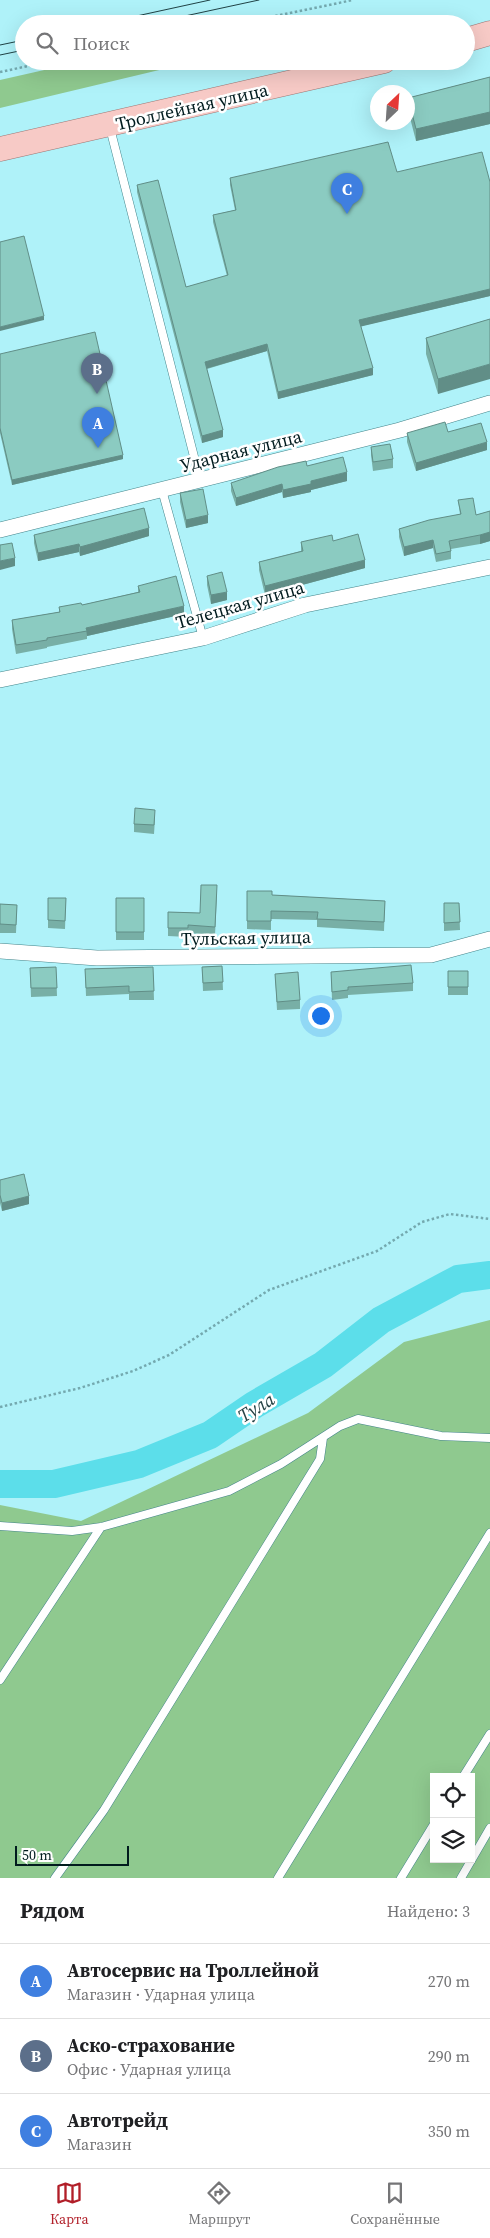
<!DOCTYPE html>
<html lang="ru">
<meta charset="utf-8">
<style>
body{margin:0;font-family:"Source Serif 4",serif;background:#f2f2f2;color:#202124}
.controls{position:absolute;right:15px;bottom:15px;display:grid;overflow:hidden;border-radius:0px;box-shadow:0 5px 20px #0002}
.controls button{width:45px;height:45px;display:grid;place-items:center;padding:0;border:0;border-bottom:1px solid #e0e0e0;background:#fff;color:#202124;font:25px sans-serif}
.compass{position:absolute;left:370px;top:85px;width:45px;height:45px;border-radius:50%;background:#fff;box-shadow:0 5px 20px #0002;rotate:25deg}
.scale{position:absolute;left:15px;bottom:12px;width:114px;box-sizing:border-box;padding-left:5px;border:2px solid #011b1e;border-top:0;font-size:14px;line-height:18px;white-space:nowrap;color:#011b1e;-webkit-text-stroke:4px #fff;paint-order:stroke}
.you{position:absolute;left:320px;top:1015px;width:18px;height:18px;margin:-12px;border:4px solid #fff;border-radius:50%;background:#1a73e8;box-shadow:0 0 0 8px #1a73e833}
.badge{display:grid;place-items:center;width:32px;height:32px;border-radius:50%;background:#b11e28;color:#fff;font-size:16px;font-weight:700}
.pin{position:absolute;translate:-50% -41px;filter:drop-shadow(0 1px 2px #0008)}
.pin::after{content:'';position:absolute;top:26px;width:18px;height:15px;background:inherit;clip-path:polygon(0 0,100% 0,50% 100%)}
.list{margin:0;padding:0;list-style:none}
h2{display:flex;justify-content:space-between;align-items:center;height:65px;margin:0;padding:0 20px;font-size:21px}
h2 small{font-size:16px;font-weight:400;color:#757577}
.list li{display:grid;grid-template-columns:32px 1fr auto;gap:15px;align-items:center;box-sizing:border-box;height:75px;padding:0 20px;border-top:1px solid #e0e0e0}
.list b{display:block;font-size:19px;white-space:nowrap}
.list p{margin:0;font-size:16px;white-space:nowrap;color:#757577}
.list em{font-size:16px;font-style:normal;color:#757577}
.icon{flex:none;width:28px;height:28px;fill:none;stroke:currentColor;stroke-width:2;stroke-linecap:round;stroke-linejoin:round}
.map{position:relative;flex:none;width:490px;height:1878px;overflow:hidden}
.search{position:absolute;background:#fff;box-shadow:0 5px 20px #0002;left:15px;right:15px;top:15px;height:55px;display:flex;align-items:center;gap:12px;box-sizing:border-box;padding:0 18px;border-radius:28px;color:#757577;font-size:19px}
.sheet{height:290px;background:#fff}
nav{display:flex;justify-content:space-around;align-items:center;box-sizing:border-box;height:70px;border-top:1px solid #e0e0e0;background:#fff;font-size:14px;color:#757577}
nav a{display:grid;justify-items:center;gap:2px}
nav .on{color:#b11e28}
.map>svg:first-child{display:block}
.green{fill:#8fc98f;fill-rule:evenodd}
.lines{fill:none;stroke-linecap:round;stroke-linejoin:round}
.river{stroke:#5cdeea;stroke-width:28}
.lane-casing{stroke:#43848a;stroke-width:9}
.street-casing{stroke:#43848a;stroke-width:16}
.primary-casing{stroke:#9d7572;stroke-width:25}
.path{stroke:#74a9af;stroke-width:2.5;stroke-dasharray:2.5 2.5;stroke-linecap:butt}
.lane{stroke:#fff;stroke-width:8}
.street{stroke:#fff;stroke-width:15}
.primary{stroke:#f7cac6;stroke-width:24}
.tram{stroke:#204245;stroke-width:1}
.wall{fill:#78afa6}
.shaded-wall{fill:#618e87}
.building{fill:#8bcbc1;stroke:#618e87}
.labels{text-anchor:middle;stroke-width:5;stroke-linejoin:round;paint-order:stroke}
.street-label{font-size:18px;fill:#011b1e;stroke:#fff}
.water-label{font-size:19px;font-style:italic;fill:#274447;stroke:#fff}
</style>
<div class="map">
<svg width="490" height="1878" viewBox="0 0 490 1878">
<rect width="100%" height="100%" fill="#aff2f9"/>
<path class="green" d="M84,61H197L0,108V80Z
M490,1320V1878H0V1505L81,1521L308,1413L404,1342ZM434,1777H471V1859H434Z"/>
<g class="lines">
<path class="river" d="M0,1484H54L139,1464L210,1435L254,1405L323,1365L381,1320L458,1279L490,1275"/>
<g class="lane-casing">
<path id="lane" d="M110,128L200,480
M162,490L203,638
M0,1526L72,1531L101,1527L229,1491L281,1464L340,1426L358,1419L441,1436L490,1438
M0,1680L101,1527
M463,1777L490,1734
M55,1878L104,1810L320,1459L323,1438
M278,1878L490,1533
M401,1878L434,1824
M461,1878L490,1828"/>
</g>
<g class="street-casing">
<path id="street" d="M0,530L400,430L490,403
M0,680L203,638L305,605L490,567
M0,951L97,958L431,955L490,939"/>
</g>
<g class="primary-casing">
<path id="primary" d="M466,40L490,33
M0,149L384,61"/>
</g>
<path class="path" d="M236,24L353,0
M0,72L52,61
M0,1407L80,1388L133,1371L169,1355L269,1290L377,1251L422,1222L450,1214L490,1219"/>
<use href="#lane" class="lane"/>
<use href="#street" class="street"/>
<use href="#primary" class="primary"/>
<path class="tram" d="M100,24L210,0
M148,24L259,0
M0,45L24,40
M0,55L24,50"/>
</g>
<path class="wall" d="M490,77V124L416,141L408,110V98Z
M397,172L490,182V296L361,326L373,375L278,399L267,351L207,369L223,437L202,443L137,192V185L186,287L227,276L213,222V215L235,210L230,185V178Z
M490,319L438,394L426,354V338Z
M0,354L123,459L12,485L0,433Z
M448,432L487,450L416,471L407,442V433Z
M371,447L393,459V468L373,471L371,455Z
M307,466L347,481L311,490V492L283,498L282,492L236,506L231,491V483Z
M180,493L208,523L186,528L180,502Z
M458,500L476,515L490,511V541L480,544L451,549V559L436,562L433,548L404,556L399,537V529L460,514Z
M34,535L149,536L80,556L79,552L38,561L34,543Z
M333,541L365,568L265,595L259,570V562L301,551V542Z
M207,576L227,600L211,604L207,585Z
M138,586L184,614L87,636V639L47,647V648L16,654L12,629V620L59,612V607L82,605L138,592Z
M155,818L154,834L134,832V824Z
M247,891L272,895L385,901L384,931L317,927V920L271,919V930L247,929Z
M217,894L215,935L188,933V937L168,936V912L200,913Z
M48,898H66L65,929L48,928Z
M116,898H144V940H116Z
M444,903H459L460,930L444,931Z
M0,904L17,905L16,933H0Z
M222,966L223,990L203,991L202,967Z
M56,967L57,996L31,997L30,968Z
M153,967L154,1000H129V994L86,996L85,969Z
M448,971H468V995H448Z
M331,972L413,983V991L348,995V998L332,1000Z
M275,974L300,1000V1009L277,1010Z
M0,1180L29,1204L2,1211L0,1203Z"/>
<path class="shaded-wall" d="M490,112V124L416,141V129Z
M490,289V296L359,327V320Z
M44,316V320L0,331V327Z
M267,344V351L205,369V362Z
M490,364V379L438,394V379Z
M373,368V375L278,399V392Z
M223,430V437L202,443V436Z
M487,442V450L416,471V463Z
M123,455V459L12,485V480Z
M347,472V481L311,490V492L283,498V490L311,481Z
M282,484V492L236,506V498Z
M208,515V523L186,528V520Z
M149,528V536L80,556V547Z
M490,532V541L480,544V535Z
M433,540V548L404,556V547Z
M79,544V552L38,561V553Z
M15,558V566L0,570V561Z
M365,560V568L265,595V586Z
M227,592V600L211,604V595Z
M184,606V614L87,636L86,628Z
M29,1196V1204L2,1211V1203Z"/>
<path class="building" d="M490,77V112L416,129L408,98Z
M388,142L397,172L482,152L490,182V289L359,320L373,368L278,392L267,344L205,362L223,430L202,436L137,185L158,180L186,287L228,275L213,215L236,210L230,178Z
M24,236L44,316L0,327V242Z
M490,319V364L438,379L426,338Z
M95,332L123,455L12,480L0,428V354Z
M445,422L448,432L481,423L487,442L416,463L407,433Z
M390,444L393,459L373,462L371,447Z
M343,457L347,472L311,481V484L283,490L282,484L236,498L231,483L278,467L306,461L307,466Z
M203,489L208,515L186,520L180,493Z
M473,498L476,515L490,511V532L480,535L449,541L451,551L436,554L433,540L404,547L399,529L429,520L461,514L458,500Z
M144,508L149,528L80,547L79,544L38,553L34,535Z
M358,534L365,560L265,586L259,562L303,551L301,542L332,535L333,541Z
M12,543L15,558L0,561V545Z
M222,572L227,592L211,595L207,576Z
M176,576L184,606L86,628L87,631L47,638V640L16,645L12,620L60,612L59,607L81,603L82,605L140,592L138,586Z
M135,808L155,810L154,825L134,824Z
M201,885H217L215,927L188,925V928H168V912L200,913Z
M247,891H272V895L385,901L384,922L317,919L318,912L271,911V921H247Z
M48,898H66L65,921L48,920Z
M116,898H144V932H116Z
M444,903H459L460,922L444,923Z
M0,904L17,905L16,925L0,924Z
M411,965L413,983L348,987V990L332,992L331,972Z
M222,966L223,982L203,983L202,967Z
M56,967L57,988H31L30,968Z
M153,967L154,991L129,992V986L86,988L85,969Z
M448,971H468V987H448Z
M298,972L300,1000L277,1002L275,974Z
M24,1174L29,1196L2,1203L0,1195V1180Z"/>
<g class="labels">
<g class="street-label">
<text transform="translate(192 107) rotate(-13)" y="6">Троллейная улица</text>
<text transform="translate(241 451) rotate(-14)" y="6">Ударная улица</text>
<text transform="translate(240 605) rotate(-16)" y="6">Телецкая улица</text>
<text transform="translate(246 938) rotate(-1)" y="6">Тульская улица</text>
</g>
<g class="water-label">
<text transform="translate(256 1407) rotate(-32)" y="7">Тула</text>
</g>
</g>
</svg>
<div class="controls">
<button><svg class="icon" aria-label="locate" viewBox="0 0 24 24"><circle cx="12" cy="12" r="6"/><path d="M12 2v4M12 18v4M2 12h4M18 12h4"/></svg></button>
<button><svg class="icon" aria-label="layers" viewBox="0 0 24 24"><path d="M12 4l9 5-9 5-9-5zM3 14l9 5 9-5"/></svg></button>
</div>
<svg class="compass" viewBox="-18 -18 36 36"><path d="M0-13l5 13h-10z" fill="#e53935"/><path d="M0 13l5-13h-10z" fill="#757577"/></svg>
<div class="scale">50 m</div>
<div class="you"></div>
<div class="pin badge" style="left:98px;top:448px;background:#3f7fe0">A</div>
<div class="pin badge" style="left:97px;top:394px;background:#5c6f8a">B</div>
<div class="pin badge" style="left:347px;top:214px;background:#3f7fe0">C</div>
<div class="search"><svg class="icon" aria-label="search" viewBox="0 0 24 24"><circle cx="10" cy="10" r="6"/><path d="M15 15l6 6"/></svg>Поиск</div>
</div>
<section class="sheet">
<h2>Рядом<small>Найдено: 3</small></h2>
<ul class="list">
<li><span class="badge" style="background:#3f7fe0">A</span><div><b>Автосервис на Троллейной</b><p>Магазин · Ударная улица</p></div><em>270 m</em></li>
<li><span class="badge" style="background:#5c6f8a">B</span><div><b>Аско-страхование</b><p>Офис · Ударная улица</p></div><em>290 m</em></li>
<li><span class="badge" style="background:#3f7fe0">C</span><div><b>Автотрейд</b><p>Магазин</p></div><em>350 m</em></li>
</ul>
</section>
<nav>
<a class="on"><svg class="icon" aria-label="map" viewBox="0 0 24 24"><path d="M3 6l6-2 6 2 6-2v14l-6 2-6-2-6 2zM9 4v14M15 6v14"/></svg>Карта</a>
<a><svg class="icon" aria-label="directions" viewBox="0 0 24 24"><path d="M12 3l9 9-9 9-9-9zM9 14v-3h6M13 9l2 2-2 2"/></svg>Маршрут</a>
<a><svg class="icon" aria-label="saved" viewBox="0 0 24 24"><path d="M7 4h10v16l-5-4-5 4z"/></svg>Сохранённые</a>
</nav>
